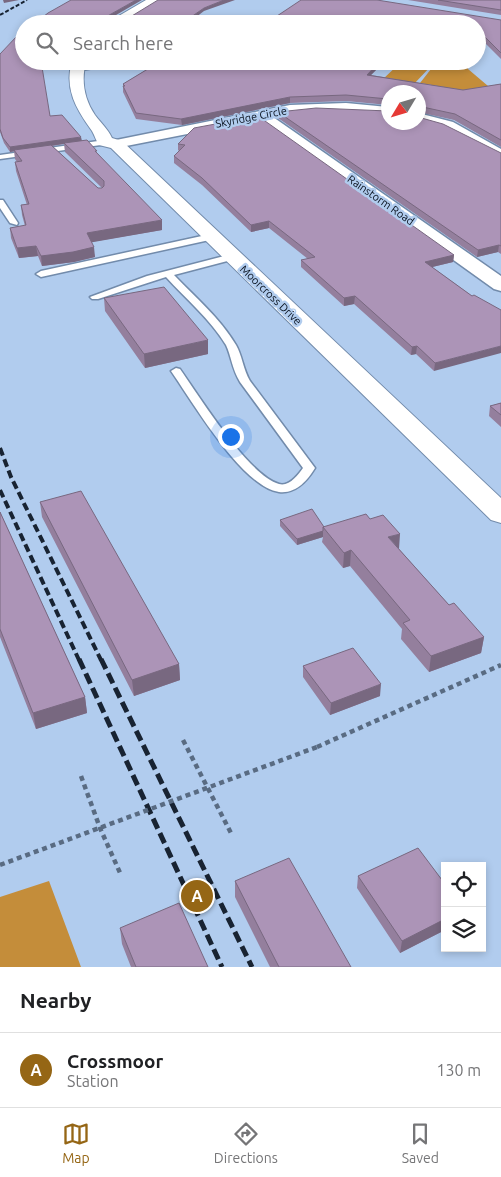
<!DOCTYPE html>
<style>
body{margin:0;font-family:Ubuntu,sans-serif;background:#f2f2f2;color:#202124}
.controls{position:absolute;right:15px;bottom:15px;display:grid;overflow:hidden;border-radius:0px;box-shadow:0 2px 8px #0003}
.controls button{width:45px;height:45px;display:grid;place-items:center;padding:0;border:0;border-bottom:1px solid #e0e0e0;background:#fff;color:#202124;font:25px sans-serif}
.compass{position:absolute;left:381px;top:85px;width:45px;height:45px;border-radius:50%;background:#fff;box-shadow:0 2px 8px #0003;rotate:232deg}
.you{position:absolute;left:230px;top:436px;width:18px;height:18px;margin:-12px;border:4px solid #fff;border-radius:50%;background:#1a73e8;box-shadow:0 0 0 8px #1a73e833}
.badge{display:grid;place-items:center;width:32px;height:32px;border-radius:50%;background:#956615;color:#fff;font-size:16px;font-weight:700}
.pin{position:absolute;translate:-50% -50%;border:2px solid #fff;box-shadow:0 1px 5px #0006}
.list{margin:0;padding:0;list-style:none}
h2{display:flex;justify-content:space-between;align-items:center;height:65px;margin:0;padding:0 20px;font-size:21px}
h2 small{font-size:16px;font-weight:400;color:#757577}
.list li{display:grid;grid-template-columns:32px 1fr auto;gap:15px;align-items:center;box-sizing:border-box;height:75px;padding:0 20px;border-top:1px solid #e0e0e0}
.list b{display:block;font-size:19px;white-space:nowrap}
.list p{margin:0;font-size:16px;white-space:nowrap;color:#757577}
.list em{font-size:16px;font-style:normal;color:#757577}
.icon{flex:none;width:28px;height:28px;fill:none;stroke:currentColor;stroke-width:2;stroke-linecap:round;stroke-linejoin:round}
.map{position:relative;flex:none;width:501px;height:967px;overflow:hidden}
.search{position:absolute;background:#fff;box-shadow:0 2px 8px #0003;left:15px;right:15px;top:15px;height:55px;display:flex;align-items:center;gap:12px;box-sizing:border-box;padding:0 18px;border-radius:28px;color:#757577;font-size:19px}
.sheet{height:140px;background:#fff}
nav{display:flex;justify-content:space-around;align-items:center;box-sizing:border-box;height:70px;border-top:1px solid #e0e0e0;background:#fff;font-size:14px;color:#757577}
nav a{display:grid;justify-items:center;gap:2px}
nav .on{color:#956615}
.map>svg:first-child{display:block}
.green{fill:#c48d3a}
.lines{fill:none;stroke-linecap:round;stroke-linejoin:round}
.lane-casing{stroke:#728bab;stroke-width:3}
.street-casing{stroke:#728bab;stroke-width:3}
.secondary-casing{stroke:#728bab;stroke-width:2}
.path{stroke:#596b82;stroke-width:4.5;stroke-dasharray:5 4;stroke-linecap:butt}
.lane{fill:#fff;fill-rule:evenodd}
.street{fill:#fff;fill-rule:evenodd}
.secondary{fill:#fff;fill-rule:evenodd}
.rail-far2{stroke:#182332;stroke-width:2;stroke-dasharray:4 2;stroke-linecap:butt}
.rail-far1{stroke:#182332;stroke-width:4;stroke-dasharray:8 4;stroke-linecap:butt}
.rail{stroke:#182332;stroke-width:5;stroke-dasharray:11 5;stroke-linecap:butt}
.path-bridge{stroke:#596b82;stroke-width:4.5;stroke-dasharray:5 4;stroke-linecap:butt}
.wall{fill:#947f9d;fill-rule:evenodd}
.shaded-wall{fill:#786880}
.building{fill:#ac94b7;stroke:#786880}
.labels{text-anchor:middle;stroke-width:5;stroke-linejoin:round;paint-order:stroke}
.far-street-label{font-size:11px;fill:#07101c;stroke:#b1ccee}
</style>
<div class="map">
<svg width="501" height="967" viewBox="0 0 501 967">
<rect width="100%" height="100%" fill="#b1ccee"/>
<path class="green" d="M427,61H466L468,69L501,97C474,96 448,87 420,83L435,64Z
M401,62L431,66L414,84L382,80Z
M49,881L81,967H0V897Z"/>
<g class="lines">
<g class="lane-casing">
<path id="lane" d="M117,61H134L76,71L73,69Z
M105,140L109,142L108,144L0,159V155Z
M0,200H3L18,223L17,225L10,223L0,208Z
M211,234L215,237L214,239L41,277L36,274L41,271Z
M232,254L237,257L235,259L174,275C195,297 220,318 236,345C242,355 243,369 250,381L315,468C307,481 296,494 279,492C242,487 192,401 171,371L176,368L180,369C199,396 248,475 279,484C289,487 298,475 303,468L240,382C232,369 231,355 226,345C210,319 186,299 166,277L98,299H92L90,297L147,276Z"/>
</g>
<g class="street-casing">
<path id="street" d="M346,103L388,107V115C349,113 312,109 273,117L501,276V291L494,289L258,120L116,148L111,147L109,144L111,141L116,140L290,105Z
M418,113L453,122L501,149V160L443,128L418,121Z"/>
</g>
<g class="secondary-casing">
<path id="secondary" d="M146,0H161L121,24H105Z
M72,61H86C81,80 84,99 95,115C101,123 108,129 112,138L122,141L501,498V523L491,520L111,148L99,145C96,141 95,136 92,131C76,109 64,89 72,61Z"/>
</g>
<path class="path" d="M183,740L231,833
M317,747L501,665
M81,776L100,828L121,875"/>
<use href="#lane" class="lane"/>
<use href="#street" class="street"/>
<use href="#secondary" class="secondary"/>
<path class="rail-far2" d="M0,15L27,0"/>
<path class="rail-far1" d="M0,448L11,477L101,660
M0,490L79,660"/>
<path class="rail" d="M79,659L222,967
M101,659L252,967"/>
<path class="path-bridge" d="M0,865L317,747"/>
</g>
<path class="wall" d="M408,0H501V15Z
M501,20V59L478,36H477V24Z
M0,54L50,116L97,154L162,230L91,242L95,257L74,262L42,266L38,256L19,258L11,238L10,228L25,226L22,215L21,205H27L16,171L15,162H17L15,159L14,151L10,152L4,143L0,132ZM64,144L65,152L102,188H98L52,146Z
M161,61H385L371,75L463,90L501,84V147L454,120L418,112V92H388V107V105L346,101L290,103L182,125L136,119L123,92V84Z
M278,112L501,153V254L498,252L477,257L278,118Z
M194,128L454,255L453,262L432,267L472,296L434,371L416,354L411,355L354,304L344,306L301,267V260L308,259L269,228L251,232L202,185L174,163V156L179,151L178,150V144Z
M104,298L208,354L145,368L105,311Z
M501,403V427L489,416L490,406Z
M40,502L179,664L180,680L134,696L42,517Z
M0,512L85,697L87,713L36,729L0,637Z
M280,520L324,527L399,549L449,605L484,637L481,653L429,672L401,639L402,629L350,566L343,568L322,542L323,537L297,545L280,526Z
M303,666L380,696L330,715L303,677Z
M358,876L445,884V930L400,953L357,888Z
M235,881L351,967H270L235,897Z
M120,928L208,967H131L122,944Z"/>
<path class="shaded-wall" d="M3,0H19L4,3Z
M136,0H142L104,22L103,21L104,18Z
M224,0H235L204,11L187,24H181L204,8Z
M380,61H385L366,80L367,75Z
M290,97V103L182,125L181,119Z
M81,137L82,141L10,152V147Z
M162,220V230L88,243L87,233Z
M269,221V228L251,232V225Z
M499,245L498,252L477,257L478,250Z
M36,246L38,256L19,258L17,248Z
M94,247L95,257L74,262L42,266L41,256Z
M454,255L453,262L424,269L425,262Z
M355,296L354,304L344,306V298Z
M208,340V354L145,368L144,354Z
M417,346L416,354L411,355L412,347Z
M501,346V353L434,371L435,363Z
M323,531V537L297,545V539Z
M400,534L399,549L388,537Z
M351,550L350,566L343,568L344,553Z
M484,637L481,653L429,672L431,656Z
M179,664L180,680L134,696L132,680Z
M381,684L380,696L330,715L331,703Z
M85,697L87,713L36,729L33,713Z
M445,919V930L400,953L402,941Z"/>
<path class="building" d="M71,0H136L104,18L103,21L122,22L158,0H224L204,8L181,24H34L48,13Z
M301,0H377L501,20V53L479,31H477V24H265Z
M438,0H501V10Z
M24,31V61H41L50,116L62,115L81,137L10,147L3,138L0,129V54L17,36Z
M161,61H380L367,75L463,90L501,84V140L455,114L418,106V92H388V99L346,95L290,97L181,119L136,113L123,86H125L123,84Z
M316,108L388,111V122H418V117L443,124L501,153V246L499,245L478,250L278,112Z
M258,116L454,255L425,262L472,296L474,295L501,310V346L435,363L417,346L412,347L355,296L344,298L301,260L315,257L269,221L251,225L202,178L174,156L185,145L178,144L194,128Z
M87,140L97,151H95L162,220L87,233L94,247L73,252L41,256L36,246L17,248L10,228L26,225L21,205L29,204L15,162L22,161L14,150L51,145L98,188H102L104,186V181L64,143Z
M164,287L208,340L144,354L104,298Z
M501,403V415L490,406Z
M81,491L179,664L132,680L40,502Z
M312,509L324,527H323V531L297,539L280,520Z
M0,512L85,697L33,713L0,629Z
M366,514L370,519L383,515L400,534L388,537L449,605L454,603L484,637L431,656L403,623L410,620L351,550L344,553L323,527Z
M353,648L381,684L331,703L303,666Z
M418,848L445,884V919L402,941L358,876Z
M289,858L351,967H279L235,881Z
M179,903L208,967H136L120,928Z"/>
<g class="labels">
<g class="far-street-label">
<text transform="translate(251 117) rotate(-11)" y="4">Skyridge Circle</text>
<text transform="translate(381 200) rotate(35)" y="4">Rainstorm Road</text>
<text transform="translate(271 295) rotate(44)" y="4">Moorcross Drive</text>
</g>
</g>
</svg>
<div class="controls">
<button><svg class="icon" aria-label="locate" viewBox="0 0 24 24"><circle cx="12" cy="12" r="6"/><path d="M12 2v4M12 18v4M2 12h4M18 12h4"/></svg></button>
<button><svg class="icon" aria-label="layers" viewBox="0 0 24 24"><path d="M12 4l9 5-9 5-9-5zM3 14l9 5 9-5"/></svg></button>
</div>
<svg class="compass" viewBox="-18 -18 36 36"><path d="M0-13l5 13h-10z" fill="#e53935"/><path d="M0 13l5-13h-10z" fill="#757577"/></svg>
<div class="you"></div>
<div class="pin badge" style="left:197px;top:896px">A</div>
<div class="search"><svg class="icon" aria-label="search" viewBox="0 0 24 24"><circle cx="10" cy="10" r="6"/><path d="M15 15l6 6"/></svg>Search here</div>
</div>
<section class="sheet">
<h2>Nearby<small></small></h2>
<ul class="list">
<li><span class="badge">A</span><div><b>Crossmoor</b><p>Station</p></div><em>130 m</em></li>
</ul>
</section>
<nav>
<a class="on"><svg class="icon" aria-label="map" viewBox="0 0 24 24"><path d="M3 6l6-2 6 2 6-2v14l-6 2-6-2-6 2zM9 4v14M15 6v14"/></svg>Map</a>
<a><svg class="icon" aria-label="directions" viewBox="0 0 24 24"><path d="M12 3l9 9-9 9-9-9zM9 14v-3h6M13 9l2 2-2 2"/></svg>Directions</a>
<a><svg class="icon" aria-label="saved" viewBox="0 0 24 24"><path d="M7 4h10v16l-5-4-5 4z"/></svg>Saved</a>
</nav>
